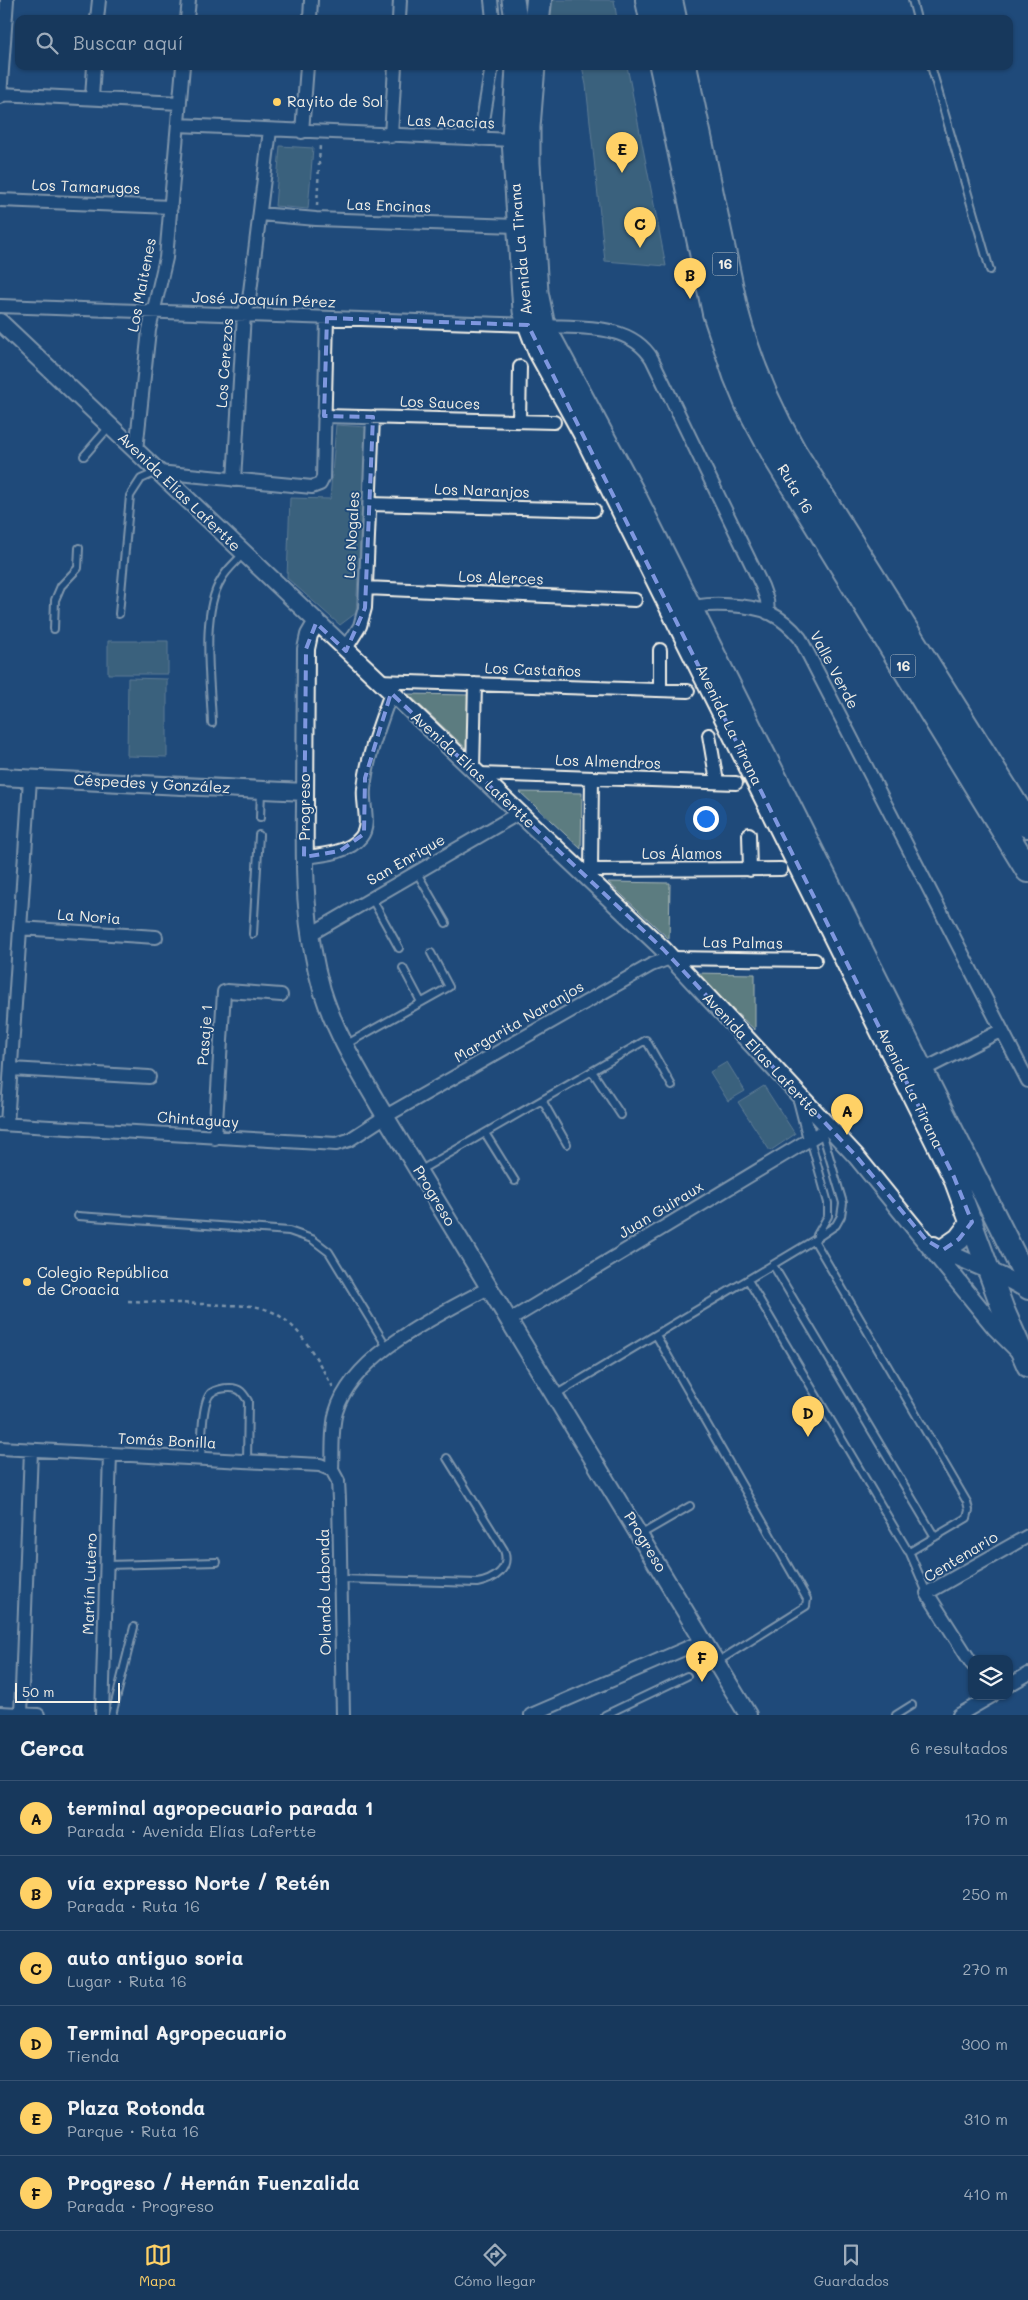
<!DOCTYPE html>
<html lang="es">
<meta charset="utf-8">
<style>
body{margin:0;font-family:Mali,sans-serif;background:#244365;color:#f1f3f6}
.controls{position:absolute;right:15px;bottom:15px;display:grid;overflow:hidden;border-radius:10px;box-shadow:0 1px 4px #0004}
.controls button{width:45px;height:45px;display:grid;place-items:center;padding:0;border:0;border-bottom:1px solid #365272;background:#17385c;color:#f1f3f6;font:25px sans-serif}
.scale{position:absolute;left:15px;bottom:12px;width:105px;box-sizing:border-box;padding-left:5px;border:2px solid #f4f1e8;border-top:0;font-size:14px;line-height:18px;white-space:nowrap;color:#f4f1e8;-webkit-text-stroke:4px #1f4a7a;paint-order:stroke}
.you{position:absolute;left:705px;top:818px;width:18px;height:18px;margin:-12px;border:4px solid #fff;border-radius:50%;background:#1a73e8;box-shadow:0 0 0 8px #1a73e833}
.badge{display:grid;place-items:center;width:32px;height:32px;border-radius:50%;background:#ffd166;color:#111;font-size:16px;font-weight:700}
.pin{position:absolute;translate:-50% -41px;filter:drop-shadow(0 1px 2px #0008)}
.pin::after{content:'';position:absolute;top:26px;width:18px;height:15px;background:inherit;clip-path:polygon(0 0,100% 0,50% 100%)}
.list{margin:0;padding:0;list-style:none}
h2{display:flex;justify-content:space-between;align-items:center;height:65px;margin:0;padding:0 20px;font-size:21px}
h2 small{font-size:16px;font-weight:400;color:#9eacbb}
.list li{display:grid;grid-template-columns:32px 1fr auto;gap:15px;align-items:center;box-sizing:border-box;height:75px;padding:0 20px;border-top:1px solid #365272}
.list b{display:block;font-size:19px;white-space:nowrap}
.list p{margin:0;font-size:16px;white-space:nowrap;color:#9eacbb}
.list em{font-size:16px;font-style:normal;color:#9eacbb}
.icon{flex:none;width:28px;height:28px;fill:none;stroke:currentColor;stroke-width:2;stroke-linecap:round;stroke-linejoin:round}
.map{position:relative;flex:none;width:1028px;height:1715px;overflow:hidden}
.search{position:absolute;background:#17385c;box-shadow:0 1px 4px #0004;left:15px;right:15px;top:15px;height:55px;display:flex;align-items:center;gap:12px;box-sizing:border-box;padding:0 18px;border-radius:10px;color:#9eacbb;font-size:19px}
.sheet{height:515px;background:#17385c}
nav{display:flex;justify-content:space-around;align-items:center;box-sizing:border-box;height:70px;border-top:1px solid #365272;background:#17385c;font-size:14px;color:#9eacbb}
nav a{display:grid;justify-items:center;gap:2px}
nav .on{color:#ffd166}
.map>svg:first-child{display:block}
.green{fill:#5b7b80;stroke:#a8b6b4}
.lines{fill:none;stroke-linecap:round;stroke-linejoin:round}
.service-casing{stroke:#f4f1e8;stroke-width:10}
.minor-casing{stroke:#f4f1e8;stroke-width:16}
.tertiary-casing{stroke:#f4f1e8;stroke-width:20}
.trunk-casing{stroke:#f4f1e8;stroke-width:25}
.motorway-casing{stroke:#f4f1e8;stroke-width:28}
.path{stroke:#f4f1e8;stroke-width:2.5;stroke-dasharray:4 4;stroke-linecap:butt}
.service{stroke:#1f4a7a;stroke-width:6}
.minor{stroke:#1f4a7a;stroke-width:12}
.tertiary{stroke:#1f4a7a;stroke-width:16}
.trunk{stroke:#1f4a7a;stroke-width:21}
.motorway{stroke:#1f4a7a;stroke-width:24}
.marked{fill:none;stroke:#7e97df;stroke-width:4;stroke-dasharray:10 6;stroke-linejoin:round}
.poi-dot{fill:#ffd166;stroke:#1f4a7a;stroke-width:2}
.labels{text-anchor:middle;stroke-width:4;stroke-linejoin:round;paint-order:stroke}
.shield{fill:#1f4a7a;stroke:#b4bfc7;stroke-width:1}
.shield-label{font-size:14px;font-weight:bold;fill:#f4f1e8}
.poi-label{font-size:15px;fill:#f4f1e8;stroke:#1f4a7a;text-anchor:start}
.street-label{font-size:15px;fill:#f4f1e8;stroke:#1f4a7a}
</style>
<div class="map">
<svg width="1028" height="1715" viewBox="0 0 1028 1715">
<rect width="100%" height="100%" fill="#1f4a7a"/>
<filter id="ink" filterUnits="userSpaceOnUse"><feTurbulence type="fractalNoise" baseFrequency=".02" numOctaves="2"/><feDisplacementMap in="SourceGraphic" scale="10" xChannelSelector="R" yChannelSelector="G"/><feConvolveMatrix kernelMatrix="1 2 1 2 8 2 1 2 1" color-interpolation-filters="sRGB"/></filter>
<g filter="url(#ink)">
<path class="green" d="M548,0H614L617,19H547Z
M582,66H627L666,266L605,261L586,85Z
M280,146L313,148L308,209L275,206Z
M336,425L366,427L356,613L340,625L287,578L290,498L330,499Z
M108,641H168V674H108Z
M128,678L167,679V757L127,756Z
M408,694L470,695L469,751Z
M520,792L582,793L581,849Z
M608,882L670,883L669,939Z
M693,973L755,974V1030Z
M727,1062L745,1091L728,1101L710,1072Z
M764,1086L795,1134L770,1151L738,1102Z"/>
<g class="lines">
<g class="service-casing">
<path id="service" d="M912,0L917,19
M931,66L990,270
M84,456L109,427
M119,614L130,496L141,479L157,472
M54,629L55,600L61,586L78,568L79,548
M212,723C211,684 200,614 221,580C226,570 236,562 243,554
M260,818L261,791
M417,873L446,923
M372,899L399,948
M253,934L259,835
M403,968L421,1002
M345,1045L449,987L431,953
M592,1071L621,1115
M542,1100L567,1144
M485,1133L515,1181
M810,1139L828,1203V1216L817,1235
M419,1171L646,1040L672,1086
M78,1216L289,1231L312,1239L329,1252L387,1347
M773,1265L935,1537
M748,1280L908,1551H911L967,1518L969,1510L967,1502L814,1240
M656,1335L807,1599L806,1606L717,1662
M555,1395L814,1240L836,1225L841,1216L843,1203L822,1132
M201,1459C202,1445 201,1402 211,1393C217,1389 223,1388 230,1388C240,1388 243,1393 248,1401L247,1461
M640,1535L690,1506
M909,1551L927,1593
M107,1565L217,1562
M341,1579L477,1583C494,1580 511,1569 504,1550L447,1458
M112,1715L134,1627
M605,1715L687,1676
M896,1715L912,1705"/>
</g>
<g class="minor-casing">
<path id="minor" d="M491,0L493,19
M97,19L99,0
M187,19L189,0
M310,19L311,0
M399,19L400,0
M0,94L180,103
M0,97L7,0
M92,98L94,66
M178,125L513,140
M302,132L307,66
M391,136L395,66
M480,139L492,66
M0,200L171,207
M260,214L316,219L518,226
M0,306L528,325
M544,326C580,328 631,323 652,359L762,586L767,600L768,613
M324,416L554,422
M519,421L520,367
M136,450L149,330L166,258L183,66
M158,472L312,487L320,484L323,478L327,318
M234,480L244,314L249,300L270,130
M370,504L594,510
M366,588L635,600
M686,610C704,601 752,605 770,613C782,619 792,628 800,638L1028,1081
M345,650L360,626L365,608L373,417
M660,650V690
M378,681L688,691
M709,735L717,782
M473,769L475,684
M479,774L736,783
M749,834L750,870
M304,857C322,855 349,853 361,837C371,825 362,803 364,789C367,756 380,724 391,693
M591,870L592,778
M585,877L591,870L781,869
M20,928L156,937
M309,935L519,813
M11,1069L149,1077
M917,1073L1002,1030
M799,1096L810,1139
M0,1124L336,1144L349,1140L386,1116L651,965L670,958L815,960
M7,1124L30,779
M215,1138L224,992L227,991L281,995
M510,1320L830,1127
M0,1448L320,1465L332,1470
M332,1470C333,1451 331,1430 336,1412C353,1353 440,1315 490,1287
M332,1470L338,1481L339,1500L343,1715
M972,1664L927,1593L1028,1536
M1009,1685L1028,1674
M0,1713L38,1715
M21,1715L31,1450
M102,1715L110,1454
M531,1715L705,1640
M959,1715L992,1696"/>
</g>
<g class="tertiary-casing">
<path id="tertiary" d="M0,322L663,949L856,1156L995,1327L1019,1351
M316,623L309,635L306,649C306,701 305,753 305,805C304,869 304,929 322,990C335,1032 357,1068 379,1106L748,1715
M0,777L305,792
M934,1245C964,1263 999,1271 1028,1291"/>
</g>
<g class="trunk-casing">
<path id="trunk" d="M513,0L516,19
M517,66L513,140L524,311L539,351L584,433L954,1177L1003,1309L1028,1366
M534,66L529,127V163L537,292L544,326L632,490L1028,1282
M943,1250L959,1239L972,1222"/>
</g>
<g class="motorway-casing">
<path id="motorway" d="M648,0L652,19
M670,0L674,19
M537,19L539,0
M662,66L715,313L736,376L748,405L778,461L1028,870
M684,66L736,312C749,362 768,407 794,452L1028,825"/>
</g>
<path class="path" d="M317,206L320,144
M128,1301L252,1306C296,1312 312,1353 333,1387"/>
<use href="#service" class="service"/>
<use href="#minor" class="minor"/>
<use href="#tertiary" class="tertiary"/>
<use href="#trunk" class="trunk"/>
<use href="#motorway" class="motorway"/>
</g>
</g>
<path d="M0 0H1028V1715H0ZM327,318L528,325L954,1177L972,1222L959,1239L943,1250L926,1240L856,1156L663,949L391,693L365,778L364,834L340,851L304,857L306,649L316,623L346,651L365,608L373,417L324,416Z" fill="#1f4a7a" fill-opacity=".55" fill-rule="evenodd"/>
<path class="marked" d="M327,318L528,325L954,1177L972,1222L959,1239L943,1250L926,1240L856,1156L663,949L391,693L365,778L364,834L340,851L304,857L306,649L316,623L346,651L365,608L373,417L324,416Z"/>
<g class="poi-dot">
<circle cx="277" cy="102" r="5"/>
<circle cx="27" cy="1282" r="5"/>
</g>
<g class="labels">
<g class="shield">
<rect x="712.5" y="252.5" width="25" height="23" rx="4"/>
<rect x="890.5" y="654.5" width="25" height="23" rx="4"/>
</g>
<g class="shield-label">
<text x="725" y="269">16</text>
<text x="903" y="671">16</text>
</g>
<g class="poi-label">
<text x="287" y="107">Rayito de Sol</text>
<text x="37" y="1278">Colegio República<tspan x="37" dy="17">de Croacia</tspan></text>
</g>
<g class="street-label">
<text transform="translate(451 122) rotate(2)" y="5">Las Acacias</text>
<text transform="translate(86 187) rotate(2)" y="5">Los Tamarugos</text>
<text transform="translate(389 206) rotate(2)" y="5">Las Encinas</text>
<text transform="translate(521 249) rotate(-95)" y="5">Avenida La Tirana</text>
<text transform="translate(142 285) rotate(-79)" y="5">Los Maitenes</text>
<text transform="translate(264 300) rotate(2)" y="5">José Joaquín Pérez</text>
<text transform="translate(225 363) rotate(-86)" y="5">Los Cerezos</text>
<text transform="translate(440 403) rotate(2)" y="5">Los Sauces</text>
<text transform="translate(795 489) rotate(59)" y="5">Ruta 16</text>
<text transform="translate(482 491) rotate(2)" y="5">Los Naranjos</text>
<text transform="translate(179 492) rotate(44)" y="5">Avenida Elías Lafertte</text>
<text transform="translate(352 535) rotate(-87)" y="5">Los Nogales</text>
<text transform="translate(501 578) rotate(2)" y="5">Los Alerces</text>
<text transform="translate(533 670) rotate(2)" y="5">Los Castaños</text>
<text transform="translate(834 670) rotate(62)" y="5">Valle Verde</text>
<text transform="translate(729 725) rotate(64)" y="5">Avenida La Tirana</text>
<text transform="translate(608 762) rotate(2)" y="5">Los Almendros</text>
<text transform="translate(473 770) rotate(43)" y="5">Avenida Elías Lafertte</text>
<text transform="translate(152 784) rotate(3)" y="5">Céspedes y González</text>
<text transform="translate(305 807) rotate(-90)" y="5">Progreso</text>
<text x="682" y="859">Los Álamos</text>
<text transform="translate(406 860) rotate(-30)" y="5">San Enrique</text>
<text transform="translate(89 917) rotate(4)" y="5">La Noria</text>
<text transform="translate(743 943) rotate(1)" y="5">Las Palmas</text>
<text transform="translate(519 1022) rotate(-30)" y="5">Margarita Naranjos</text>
<text transform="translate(205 1035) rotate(-86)" y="5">Pasaje 1</text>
<text transform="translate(761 1055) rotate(47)" y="5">Avenida Elías Lafertte</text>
<text transform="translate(910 1088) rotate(64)" y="5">Avenida La Tirana</text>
<text transform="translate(198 1120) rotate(4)" y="5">Chintaguay</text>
<text transform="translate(434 1196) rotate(59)" y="5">Progreso</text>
<text transform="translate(661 1210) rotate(-31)" y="5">Juan Guiraux</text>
<text transform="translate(167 1441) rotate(3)" y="5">Tomás Bonilla</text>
<text transform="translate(645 1542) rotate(59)" y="5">Progreso</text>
<text transform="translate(961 1557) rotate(-31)" y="5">Centenario</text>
<text transform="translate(90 1584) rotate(-88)" y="5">Martín Lutero</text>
<text transform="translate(325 1592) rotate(-91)" y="5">Orlando Labonda</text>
</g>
</g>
</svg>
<div class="controls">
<button><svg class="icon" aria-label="layers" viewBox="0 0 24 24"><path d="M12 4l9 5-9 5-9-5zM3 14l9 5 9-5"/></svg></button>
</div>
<div class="scale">50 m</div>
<div class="you"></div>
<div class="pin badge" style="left:847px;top:1135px">A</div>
<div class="pin badge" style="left:690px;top:299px">B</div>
<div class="pin badge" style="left:640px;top:248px">C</div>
<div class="pin badge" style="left:808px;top:1437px">D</div>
<div class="pin badge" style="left:622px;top:173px">E</div>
<div class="pin badge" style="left:702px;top:1682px">F</div>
<div class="search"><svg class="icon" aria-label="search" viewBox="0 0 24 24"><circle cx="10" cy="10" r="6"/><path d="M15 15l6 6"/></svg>Buscar aquí</div>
</div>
<section class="sheet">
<h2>Cerca<small>6 resultados</small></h2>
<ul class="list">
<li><span class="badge">A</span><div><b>terminal agropecuario parada 1</b><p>Parada · Avenida Elías Lafertte</p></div><em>170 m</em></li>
<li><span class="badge">B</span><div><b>vía expresso Norte / Retén</b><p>Parada · Ruta 16</p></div><em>250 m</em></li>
<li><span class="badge">C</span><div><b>auto antiguo soria</b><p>Lugar · Ruta 16</p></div><em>270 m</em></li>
<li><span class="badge">D</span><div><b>Terminal Agropecuario</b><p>Tienda</p></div><em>300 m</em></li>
<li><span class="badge">E</span><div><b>Plaza Rotonda</b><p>Parque · Ruta 16</p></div><em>310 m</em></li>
<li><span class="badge">F</span><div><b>Progreso / Hernán Fuenzalida</b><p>Parada · Progreso</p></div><em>410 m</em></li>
</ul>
</section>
<nav>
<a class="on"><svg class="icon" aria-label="map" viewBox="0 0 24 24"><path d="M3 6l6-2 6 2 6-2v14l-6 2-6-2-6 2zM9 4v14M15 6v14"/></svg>Mapa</a>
<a><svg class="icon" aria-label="directions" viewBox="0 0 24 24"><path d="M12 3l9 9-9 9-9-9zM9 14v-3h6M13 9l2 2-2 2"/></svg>Cómo llegar</a>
<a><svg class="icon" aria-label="saved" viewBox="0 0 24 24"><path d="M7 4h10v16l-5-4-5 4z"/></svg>Guardados</a>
</nav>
